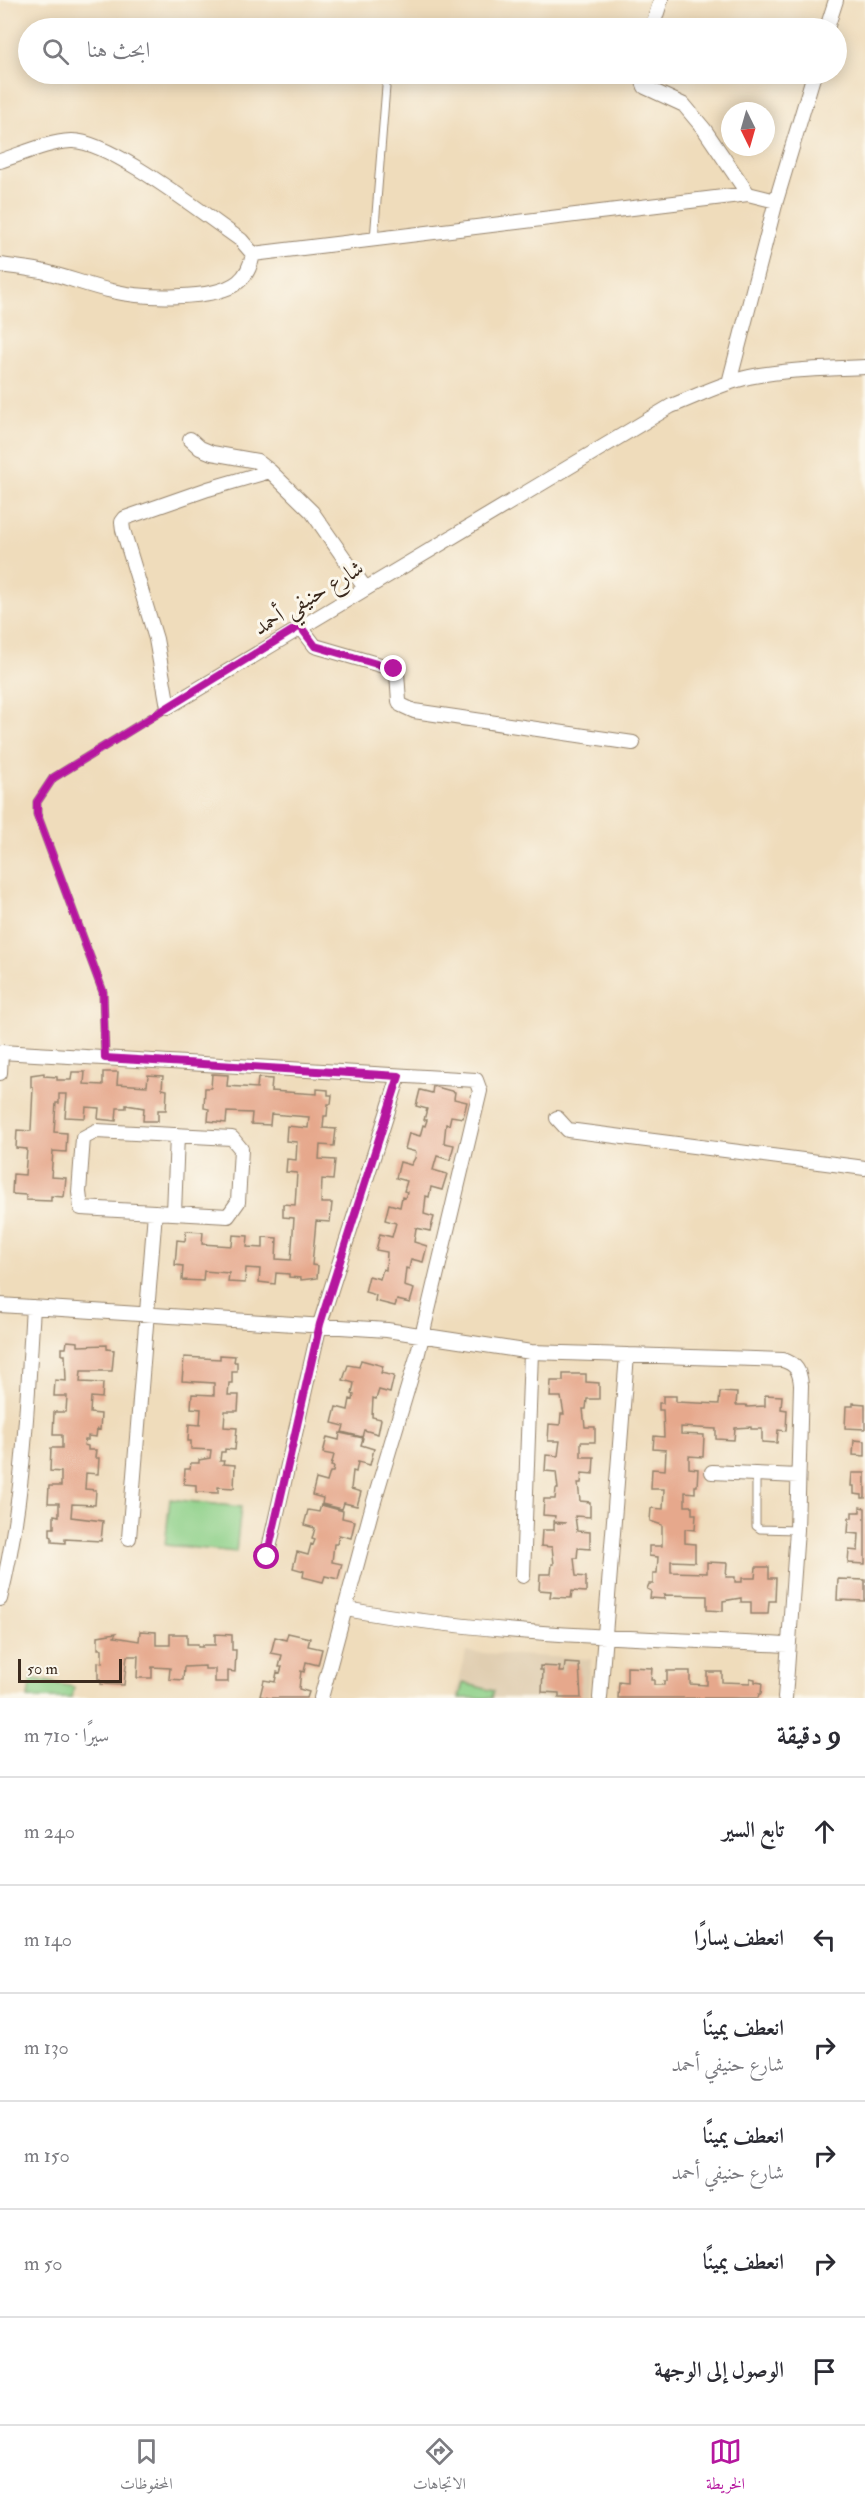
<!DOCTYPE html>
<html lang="ar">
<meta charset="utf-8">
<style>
body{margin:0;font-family:"IM FELL Double Pica",Amiri,serif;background:#f7f7f7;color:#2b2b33;direction:rtl}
.compass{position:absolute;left:721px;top:102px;width:54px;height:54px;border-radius:50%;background:#fff;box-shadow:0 3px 15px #0003;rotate:175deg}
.scale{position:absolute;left:18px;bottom:15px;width:104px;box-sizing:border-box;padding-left:6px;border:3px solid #3b2a1e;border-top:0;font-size:16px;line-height:21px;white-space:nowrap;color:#3b2a1e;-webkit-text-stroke:4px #fbf7ec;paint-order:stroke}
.stop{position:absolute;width:18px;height:18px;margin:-14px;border:4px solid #b5179e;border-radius:50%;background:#fff}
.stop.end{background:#b5179e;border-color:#fff;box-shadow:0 2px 6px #0008}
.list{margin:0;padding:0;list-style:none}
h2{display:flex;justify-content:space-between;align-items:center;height:78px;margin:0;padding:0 24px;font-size:26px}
h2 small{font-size:20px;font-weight:400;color:#7c7c81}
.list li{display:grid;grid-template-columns:39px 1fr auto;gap:18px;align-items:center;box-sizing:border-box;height:108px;padding:0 24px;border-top:2px solid #e1e1e2}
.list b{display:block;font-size:22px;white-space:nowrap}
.list p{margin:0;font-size:20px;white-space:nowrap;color:#7c7c81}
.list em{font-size:20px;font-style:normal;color:#7c7c81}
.icon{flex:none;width:33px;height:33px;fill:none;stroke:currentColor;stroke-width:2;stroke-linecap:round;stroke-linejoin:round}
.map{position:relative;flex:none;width:865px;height:1698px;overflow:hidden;direction:ltr}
.search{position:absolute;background:#fff;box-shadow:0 3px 15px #0003;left:18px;right:18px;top:18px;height:66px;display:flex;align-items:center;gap:15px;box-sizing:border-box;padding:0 21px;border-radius:33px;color:#7c7c81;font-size:22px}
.sheet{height:726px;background:#fff}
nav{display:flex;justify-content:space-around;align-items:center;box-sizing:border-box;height:84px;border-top:2px solid #e1e1e2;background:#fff;font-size:16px;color:#7c7c81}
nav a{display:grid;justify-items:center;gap:3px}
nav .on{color:#b5179e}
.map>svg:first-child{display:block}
.built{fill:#e0ceb1}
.green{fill:#8dd088;stroke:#647d53;stroke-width:1.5}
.building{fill:#e6a88c}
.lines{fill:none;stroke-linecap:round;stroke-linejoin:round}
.service-casing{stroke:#95836c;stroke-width:9}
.minor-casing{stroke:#95836c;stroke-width:16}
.service{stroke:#fff;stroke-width:7}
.minor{stroke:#fff;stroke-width:14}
.route{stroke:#b5179e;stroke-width:8}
.labels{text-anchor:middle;stroke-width:6;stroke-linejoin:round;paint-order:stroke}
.street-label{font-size:22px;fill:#3b2a1e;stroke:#fbf7ec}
</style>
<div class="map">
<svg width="865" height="1698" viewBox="0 0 865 1698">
<rect width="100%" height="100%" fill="#fbf7ec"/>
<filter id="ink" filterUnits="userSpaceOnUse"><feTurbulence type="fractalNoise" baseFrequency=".0167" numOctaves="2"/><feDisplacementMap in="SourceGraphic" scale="12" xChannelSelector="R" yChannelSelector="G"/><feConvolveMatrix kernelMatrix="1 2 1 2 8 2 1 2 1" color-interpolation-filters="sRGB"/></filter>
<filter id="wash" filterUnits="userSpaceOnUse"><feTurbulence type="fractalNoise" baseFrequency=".008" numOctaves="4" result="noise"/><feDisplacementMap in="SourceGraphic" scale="24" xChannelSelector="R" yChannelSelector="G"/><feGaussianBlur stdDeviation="1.35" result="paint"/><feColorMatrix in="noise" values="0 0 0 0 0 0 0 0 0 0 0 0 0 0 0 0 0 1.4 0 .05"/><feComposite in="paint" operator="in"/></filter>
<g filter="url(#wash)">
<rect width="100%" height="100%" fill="#efdcbb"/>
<path class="built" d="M466,1652L591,1659L588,1698H455Z"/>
<path class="green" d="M170,1499L241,1507L236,1552L165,1545Z
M31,1678L74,1687L72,1698H28Z
M463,1683L494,1691L492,1698H459Z"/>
<g id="blocks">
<path class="building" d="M72,1072H85L84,1084L103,1085V1072H118L117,1084L147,1086L148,1075L163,1076L162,1089L167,1090L166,1110H158V1121H143L144,1108L126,1105V1108H117L116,1121L98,1119L99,1108L86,1107L85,1118L65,1117L67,1094H59V1103H56L54,1132L67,1133L66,1152L53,1151L51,1177L66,1178L64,1197L51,1196V1201L26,1200V1195L12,1194L13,1174L25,1175L27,1149L16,1148L17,1130L31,1131L33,1087H31V1075L44,1073V1076L57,1077V1080H71Z
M212,1074L228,1075L227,1086L257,1088L258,1078L272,1079L271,1091L317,1094V1089L328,1090V1095H332L331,1104H328L327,1116H324L323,1128L336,1129L334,1146L320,1145L319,1159L335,1160L333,1180L322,1179L321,1203H332L330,1222L316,1221L312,1265L318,1266L317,1278L301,1280V1278L289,1277V1274L276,1273L275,1284L259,1282L260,1269L246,1268L245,1283L228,1282L229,1273L204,1271L203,1281L182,1280L183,1266L175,1265L177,1240L185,1241L186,1231L203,1232L202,1244L232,1246L233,1235L248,1236L247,1247L263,1248V1237L277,1238L276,1259L291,1260L294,1218L283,1217V1204L295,1205L297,1173L286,1172L287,1159L296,1160L297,1142L286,1141L287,1126L308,1128L309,1117L271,1114L270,1125L251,1124L252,1113L227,1112L226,1123L208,1121L209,1109L204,1108L205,1088H211Z
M433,1086L455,1092L454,1099L467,1102L463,1118L451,1116L449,1125L446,1124L444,1143L454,1145L450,1160L437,1156L433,1170L447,1174L442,1190L431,1187L429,1197L426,1196L424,1214L434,1217L430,1231L416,1228L414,1242L427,1246L423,1262L411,1259L409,1269L406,1268L404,1286L414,1289L410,1303L397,1300L395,1306L375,1301L376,1295L365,1292L369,1276L380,1279L383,1269L386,1270L387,1252L376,1250L380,1234L392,1237L396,1223L385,1220L389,1204L400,1207L402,1197L405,1198L407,1192L404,1191L407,1181L396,1178L400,1162L411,1165L415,1158L416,1152L405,1149L409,1133L420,1136L423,1125L425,1126L427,1120H424L427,1109L416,1106L420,1090L432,1093Z
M67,1341L78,1342V1346L107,1345V1349L114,1350L112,1371H81L80,1382L103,1383L102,1398L91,1397L90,1413L101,1414L100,1430L97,1429L96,1437L88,1436V1440H85L84,1445L88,1446V1450H96L95,1458H99L98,1474L86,1473L85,1489L96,1490L95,1505L72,1504L71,1517L103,1521L101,1541L65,1539V1543L52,1542V1537L50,1536V1528H54V1515L59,1516V1503H48L49,1486H61V1472L50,1471L51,1448H62V1435H53L54,1412H66L67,1396H54L55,1380L66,1381L65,1355H62V1348H66Z
M220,1355L235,1356L234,1362H237V1372H232V1383H229L228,1395H239L238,1411H225L224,1427L237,1428L235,1450L225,1449V1452H221L220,1461H224L223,1464L235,1465L234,1488L218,1487V1493L196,1492V1485L184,1484L185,1469H190L191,1463H199V1460L210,1458L211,1450L191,1449V1441H188L189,1424L200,1425L201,1409L191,1408L192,1394L214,1395V1383L182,1381L184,1357L220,1359Z
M361,1360L383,1366L381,1373L394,1376L390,1393L379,1390L376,1399L373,1398L372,1417L381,1419L378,1434L364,1430L362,1437L342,1432L344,1426L332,1423L336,1407L348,1410L350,1399L353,1400L354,1395L352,1394L354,1383L343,1380L348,1365L359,1367Z
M563,1374H586V1382L599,1383V1399H587L586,1409H583L585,1427H595V1442H581V1457H594L593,1474L582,1473L581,1483H578L580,1501L590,1502V1517L575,1516L577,1531L590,1532V1549L578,1548L577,1558H574L576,1576L586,1577V1592L572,1591L571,1598L550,1597L551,1591L539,1590L540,1574H551L552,1564H554L552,1547L541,1546L542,1530H554V1523H566L554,1522L555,1516L543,1515L544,1499H555L556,1489H558L556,1472L545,1471L546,1455L558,1456L559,1448L560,1441H548L549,1424L560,1425L561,1414H564L561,1397H550L551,1381H563Z
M720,1392L737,1393L736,1405H746L747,1407L765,1406V1395L782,1396L781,1409L787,1410L786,1431L778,1430L777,1443L762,1442V1429H751V1427L735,1428L734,1440L716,1439V1429L681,1427V1434L704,1435L703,1457L689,1456V1468L698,1469L697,1486H695V1493L685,1492V1506H692V1514H696L695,1530L685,1529V1543L695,1544V1562L671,1561V1572L707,1573V1562L727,1563L726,1577H735V1582H742V1578H755L756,1567H769V1578H776L775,1601H769L768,1614H751V1602H741V1598L723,1601V1611L707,1610V1596L664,1595V1599L650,1598L651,1591L647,1589L649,1584H653V1573H657L658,1557L649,1556V1546H662V1525L650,1521L651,1508L663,1509L664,1489H651L652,1469L665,1470L666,1450L653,1449L654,1436L664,1437L663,1410H659V1403H663V1396H676V1402L719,1404Z
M853,1403L865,1404V1429L845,1428L846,1406H853Z
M340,1433L363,1438L361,1445L374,1449L370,1465L358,1462L356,1472L353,1471L351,1489L361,1492L357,1506L344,1503L342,1509L322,1504L323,1498L312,1495L316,1479L327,1482L330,1472H333L334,1467L331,1466L334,1455L323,1453L327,1437L339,1440Z
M854,1440L865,1441V1456L853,1455Z
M852,1473H865V1498H862V1495L854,1494V1486H851Z
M321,1505L343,1511L342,1518L355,1521L351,1538L339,1535L337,1544H334L332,1562L342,1564L338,1579L325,1576L323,1582L303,1577L304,1571L293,1568L297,1552L308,1555L311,1544L313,1545L315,1540L312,1539L315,1528L304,1525L308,1510L319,1512Z
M860,1507L865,1508V1564L848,1563L849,1550L858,1551L859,1534L848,1533L849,1518H852V1512H860Z
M838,1579L865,1580V1601L837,1600Z
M140,1631L156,1632V1645H170V1634H187V1644H198V1647H203V1645H215V1634L232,1635V1650H236L235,1672L228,1671V1682H215V1669H205V1666L184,1667L183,1680L169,1679L170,1668L152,1667V1678H137L138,1656H127L124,1685L100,1684V1680H98V1662L102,1663V1649H98V1636L116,1633L114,1637L139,1641Z
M288,1633L310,1638L308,1646L322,1649L318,1665L306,1662L304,1672L301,1671L299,1689L309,1692L307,1698H270L260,1696L264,1680L275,1682L277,1672L280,1673L282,1667H279L282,1655L271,1653L275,1637L286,1640Z
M565,1663L579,1664L581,1698H559V1693L542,1692L543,1670H540V1666L560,1667L559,1672H564Z
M627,1667L652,1668L651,1680H654V1685H664V1681H667V1671H690V1684L707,1685V1672H722V1682L750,1683V1678L755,1679V1682L762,1683L761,1694H759L758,1698H618L619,1682L627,1683Z"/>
</g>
</g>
<g filter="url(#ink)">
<use href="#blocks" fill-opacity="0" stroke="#95836c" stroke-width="1.5"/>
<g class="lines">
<g class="service-casing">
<path id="service" d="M374,239L387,74
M105,1058L103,992L37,814V802L53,778L168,707
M756,1474V1526L760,1529L797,1530"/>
</g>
<g class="minor-casing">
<path id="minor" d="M652,28L661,0
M827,28L836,0
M640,74L645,87L684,105L704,129L748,194
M0,161C22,154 48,142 71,141C109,139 206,216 241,240L253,254C251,265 247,275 238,282C214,301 141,298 112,291C88,286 65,276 41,271C27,268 14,267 0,265
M253,254L748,194L776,201L814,74
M729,383L776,201
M190,439L200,448L212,453L257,461L270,471L312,512L365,588
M270,471L208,489L125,518L122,522L123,530L156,639L168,707L671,406C697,396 722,383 749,377C787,369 827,369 865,367
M300,626L315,646L394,669L397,673L399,701L401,705L414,711L633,743
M0,1073L1,1052L476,1080L480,1091L417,1357L372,1508L321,1698
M557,1118L568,1130L865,1168
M96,1131L232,1138L241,1149L238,1202L228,1216L81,1208L79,1192L83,1138Z
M174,1213L177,1135
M0,1305L387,1330L531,1352L783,1360C796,1364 800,1371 801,1385L797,1530L785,1698
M712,1472L798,1476
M129,1538L155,1212
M267,1557L320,1324L399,1076
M523,1576L531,1352
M0,1599C24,1504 27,1404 33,1307
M346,1609C492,1636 641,1638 788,1645
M600,1698L627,1355"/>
</g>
<use href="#service" class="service"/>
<use href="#minor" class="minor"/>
</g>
</g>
<g class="lines" filter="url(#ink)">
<path class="route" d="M267,1557L320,1324L399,1076L105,1058L103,992L37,814V802L53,778L300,626L315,646L394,669"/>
</g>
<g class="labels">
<g class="street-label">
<text transform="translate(308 597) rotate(-31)" y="8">شارع حنيفي أحمد</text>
</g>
</g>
</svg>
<svg class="compass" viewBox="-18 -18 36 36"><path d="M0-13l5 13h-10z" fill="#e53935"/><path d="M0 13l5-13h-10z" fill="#7c7c81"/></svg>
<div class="scale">50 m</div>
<div class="stop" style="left:267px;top:1557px"></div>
<div class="stop end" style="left:394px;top:669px"></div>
<div class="search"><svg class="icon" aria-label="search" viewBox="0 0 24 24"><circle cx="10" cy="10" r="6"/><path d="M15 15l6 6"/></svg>ابحث هنا</div>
</div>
<section class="sheet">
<h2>9 دقيقة<small>سيرًا · 710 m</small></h2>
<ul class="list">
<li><svg class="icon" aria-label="ahead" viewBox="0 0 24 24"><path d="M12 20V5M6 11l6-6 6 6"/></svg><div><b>تابع السير</b></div><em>240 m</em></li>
<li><svg class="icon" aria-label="left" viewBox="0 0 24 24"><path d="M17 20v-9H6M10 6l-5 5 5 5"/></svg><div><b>انعطف يسارًا</b></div><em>140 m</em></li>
<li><svg class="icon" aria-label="right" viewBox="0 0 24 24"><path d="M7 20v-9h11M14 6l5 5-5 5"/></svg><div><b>انعطف يمينًا</b><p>شارع حنيفي أحمد</p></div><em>130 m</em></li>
<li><svg class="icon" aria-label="right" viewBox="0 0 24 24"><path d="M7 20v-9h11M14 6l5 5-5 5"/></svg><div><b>انعطف يمينًا</b><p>شارع حنيفي أحمد</p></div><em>150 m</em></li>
<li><svg class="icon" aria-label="right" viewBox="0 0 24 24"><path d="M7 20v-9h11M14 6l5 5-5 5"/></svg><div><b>انعطف يمينًا</b></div><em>50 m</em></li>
<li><svg class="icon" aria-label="arrive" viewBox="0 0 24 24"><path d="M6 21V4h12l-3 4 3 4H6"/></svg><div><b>الوصول إلى الوجهة</b></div></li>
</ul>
</section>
<nav>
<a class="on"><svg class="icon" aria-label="map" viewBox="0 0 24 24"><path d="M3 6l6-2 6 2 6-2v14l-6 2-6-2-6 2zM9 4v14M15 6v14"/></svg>الخريطة</a>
<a><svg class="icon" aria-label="directions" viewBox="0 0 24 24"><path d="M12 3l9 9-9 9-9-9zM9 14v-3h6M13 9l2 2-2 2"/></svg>الاتجاهات</a>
<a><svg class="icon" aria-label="saved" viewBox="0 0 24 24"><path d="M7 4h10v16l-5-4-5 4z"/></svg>المحفوظات</a>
</nav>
